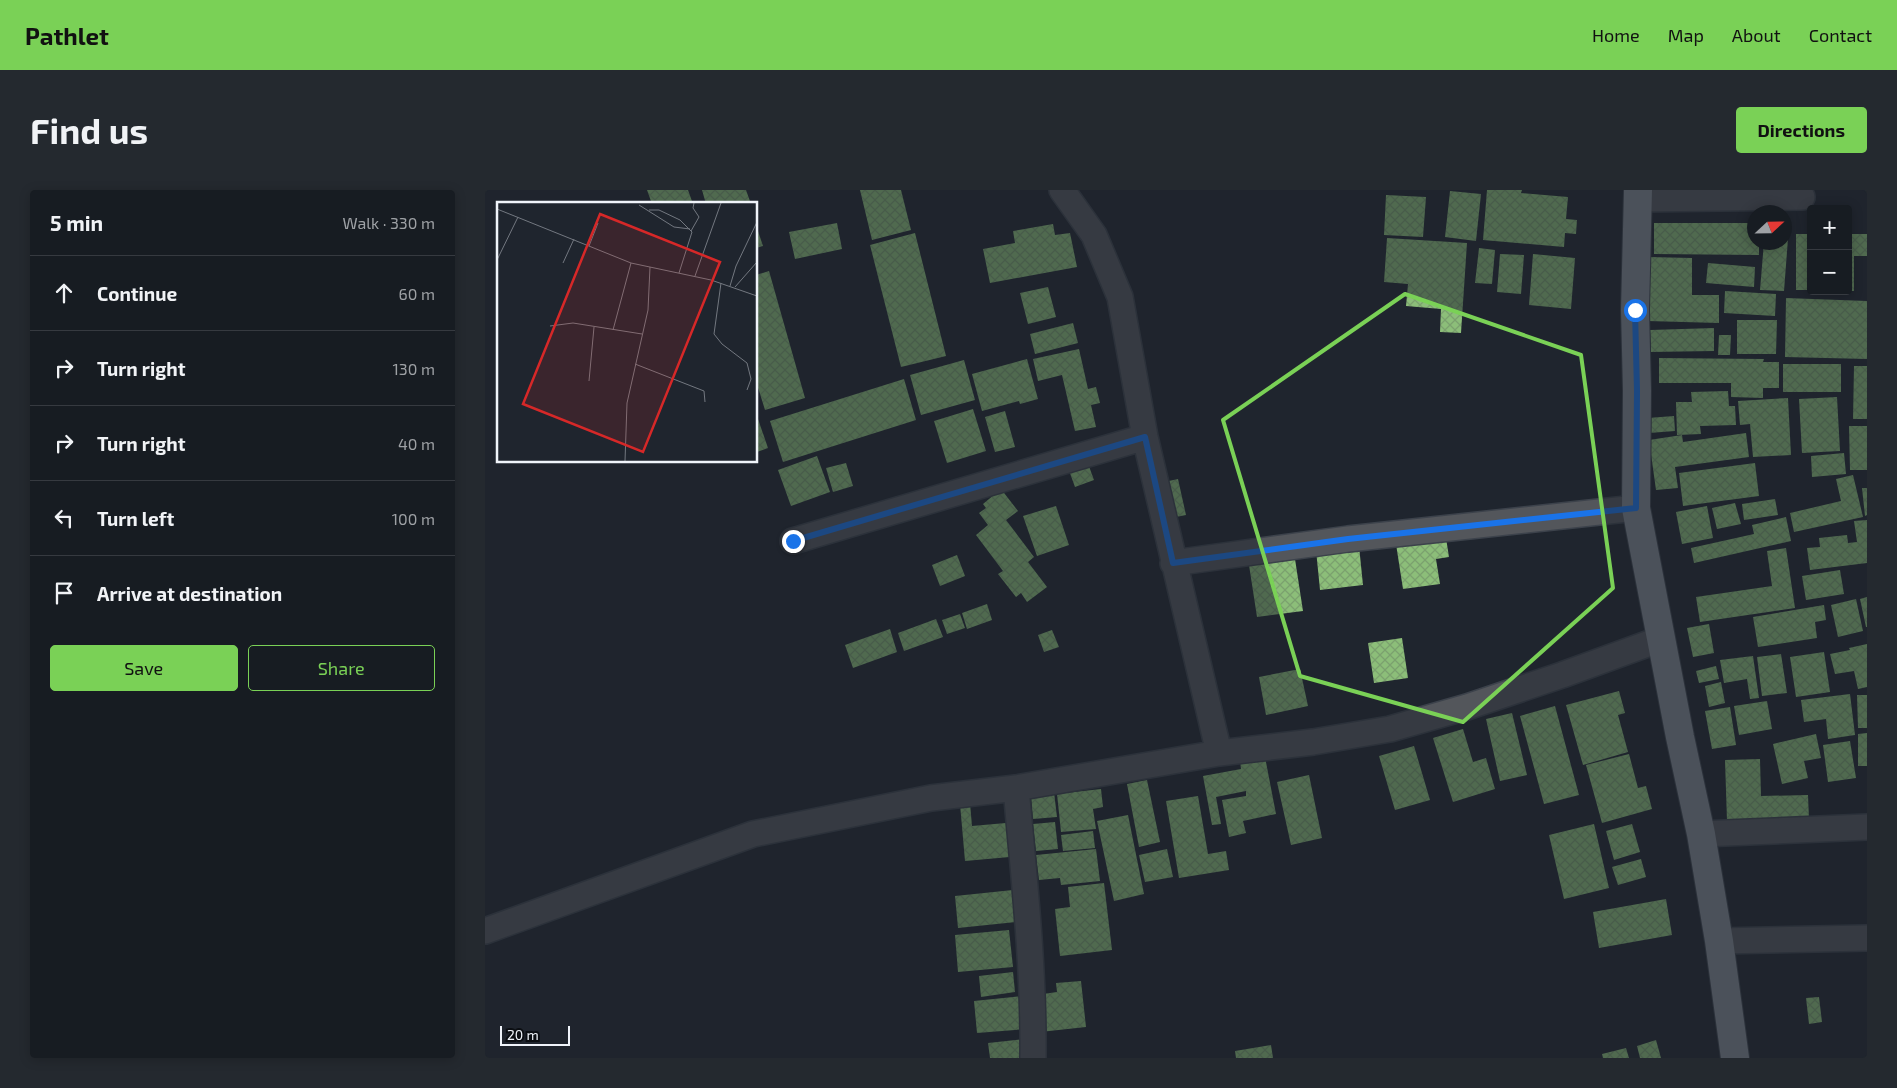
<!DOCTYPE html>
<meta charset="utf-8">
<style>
body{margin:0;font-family:"Exo 2",sans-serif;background:#24292f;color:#f1f3f6}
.controls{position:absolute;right:15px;top:15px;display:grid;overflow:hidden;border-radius:5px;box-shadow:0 2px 12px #0003}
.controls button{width:45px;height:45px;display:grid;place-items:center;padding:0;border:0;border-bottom:1px solid #363a40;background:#171c22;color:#f1f3f6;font:25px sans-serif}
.compass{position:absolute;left:1262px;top:15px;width:45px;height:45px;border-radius:50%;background:#171c22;box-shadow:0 2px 12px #0003;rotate:68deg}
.scale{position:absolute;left:15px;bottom:12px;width:70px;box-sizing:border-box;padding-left:5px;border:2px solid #f0f4fa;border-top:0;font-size:14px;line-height:18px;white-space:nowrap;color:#f0f4fa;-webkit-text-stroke:4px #0b0e12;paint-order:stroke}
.stop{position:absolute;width:15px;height:15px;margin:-11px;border:4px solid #1a73e8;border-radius:50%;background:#fff}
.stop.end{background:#1a73e8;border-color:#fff;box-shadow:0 1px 5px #0008}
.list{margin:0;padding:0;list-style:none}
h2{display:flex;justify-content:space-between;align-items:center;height:65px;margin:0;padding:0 20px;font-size:21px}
h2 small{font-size:16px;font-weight:400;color:#9ea1a5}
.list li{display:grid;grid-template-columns:32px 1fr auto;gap:15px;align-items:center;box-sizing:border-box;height:75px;padding:0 20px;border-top:1px solid #363a40}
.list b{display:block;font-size:19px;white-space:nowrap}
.list em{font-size:16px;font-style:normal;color:#9ea1a5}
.actions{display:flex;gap:10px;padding:15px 20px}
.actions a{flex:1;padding:11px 0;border:1px solid #7ad156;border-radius:5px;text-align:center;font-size:18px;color:#7ad156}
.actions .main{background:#7ad156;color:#111}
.icon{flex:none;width:28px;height:28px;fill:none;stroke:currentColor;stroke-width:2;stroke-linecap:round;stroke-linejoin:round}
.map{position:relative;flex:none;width:1382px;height:868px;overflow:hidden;border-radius:5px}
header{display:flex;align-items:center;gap:30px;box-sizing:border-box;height:70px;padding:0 25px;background:#7ad156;color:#111}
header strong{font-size:24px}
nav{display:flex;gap:28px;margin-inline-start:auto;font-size:18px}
.intro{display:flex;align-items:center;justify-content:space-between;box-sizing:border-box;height:120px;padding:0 30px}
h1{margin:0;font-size:35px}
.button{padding:12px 22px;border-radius:5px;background:#7ad156;color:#111;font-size:18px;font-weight:700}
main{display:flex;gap:30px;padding:0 30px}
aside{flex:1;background:#171c22;border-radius:5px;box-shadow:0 2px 12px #0003}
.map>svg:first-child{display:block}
.building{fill:url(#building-cross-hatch)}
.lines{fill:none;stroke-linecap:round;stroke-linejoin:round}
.minor-casing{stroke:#3c424b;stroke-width:28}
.major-casing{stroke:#3c424b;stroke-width:30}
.minor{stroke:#53565b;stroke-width:25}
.major{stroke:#808790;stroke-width:28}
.route{stroke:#1a73e8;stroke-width:6}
.marked{fill:none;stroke:#7ad156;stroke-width:4;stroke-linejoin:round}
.inset-road{fill:none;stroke:#737880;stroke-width:1}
.view{fill:#d62828;fill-opacity:0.15;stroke:#d62828;stroke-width:2.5}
.inset-edge{fill:none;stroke:#f0f4fa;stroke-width:2.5}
</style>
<header>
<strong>Pathlet</strong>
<nav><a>Home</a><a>Map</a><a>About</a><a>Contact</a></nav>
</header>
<div class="intro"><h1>Find us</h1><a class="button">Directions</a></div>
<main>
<aside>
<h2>5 min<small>Walk · 330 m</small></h2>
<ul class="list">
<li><svg class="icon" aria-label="ahead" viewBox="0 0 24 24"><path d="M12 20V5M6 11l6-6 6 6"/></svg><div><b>Continue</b></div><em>60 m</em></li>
<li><svg class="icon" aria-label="right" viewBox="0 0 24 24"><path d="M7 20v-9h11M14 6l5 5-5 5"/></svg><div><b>Turn right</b></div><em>130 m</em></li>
<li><svg class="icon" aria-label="right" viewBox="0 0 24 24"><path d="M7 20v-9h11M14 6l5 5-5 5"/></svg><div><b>Turn right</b></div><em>40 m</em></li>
<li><svg class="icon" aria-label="left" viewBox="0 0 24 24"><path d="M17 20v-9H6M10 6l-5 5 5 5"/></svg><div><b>Turn left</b></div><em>100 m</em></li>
<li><svg class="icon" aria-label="arrive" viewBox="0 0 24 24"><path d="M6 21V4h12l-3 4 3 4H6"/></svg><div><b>Arrive at destination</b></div></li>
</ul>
<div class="actions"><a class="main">Save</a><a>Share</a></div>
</aside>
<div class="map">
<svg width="1382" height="868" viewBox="0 0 1382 868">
<defs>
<pattern id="building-cross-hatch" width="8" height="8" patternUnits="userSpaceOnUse" patternTransform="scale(1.25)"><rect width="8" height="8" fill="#8cbe79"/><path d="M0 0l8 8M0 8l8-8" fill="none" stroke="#7ba16e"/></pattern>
</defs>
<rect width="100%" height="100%" fill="#1f252e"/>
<path class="building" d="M162,0H203L208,14H167Z
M217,0H261L266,14H221Z
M375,0H416L426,40L387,50Z
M1002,0H1037L1036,3L1083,7L1081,29L1092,30L1091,44L1080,43L1079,57L998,50Z
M965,1L996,4L991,51L960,47Z
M901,5L941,7L938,47L899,45Z
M352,33L357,59L310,69L304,42Z
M1169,33H1270V52H1274V65L1169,64Z
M568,34L570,45L585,43L592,77L505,93L498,59L530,53L528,41Z
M271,35L278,56L271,58Z
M430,43L461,166L416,177L385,55Z
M1311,44H1326V100H1311Z
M1363,44H1382V66H1369V101H1363Z
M902,48L982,53L976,143L955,142L956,119L921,116L923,94L899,92Z
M1300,49H1303L1299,101L1275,100L1279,52H1300Z
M994,58L1010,60L1007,94L990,93Z
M1015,64L1039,65L1036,104L1012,102Z
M1048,64L1090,68L1086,119L1044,115Z
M1163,67L1207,68V105H1234V133L1162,131Z
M1223,73L1270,77L1269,97L1221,93Z
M284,81L320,208L280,220L271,191V85Z
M563,97L571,127L543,134L535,103Z
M1240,101L1291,104L1290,126L1239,123Z
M1301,108L1382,111V169L1300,167Z
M1252,130H1292L1291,164H1252Z
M588,133L593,153L550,164L545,144Z
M1229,138V161L1166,162L1165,140Z
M1234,145H1246L1245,165H1233Z
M594,159L603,199L611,197L615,213L606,215L611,237L590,241L577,185L553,191L548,169Z
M1174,168L1279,169L1278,172H1294V198H1278V208L1246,207V193H1174Z
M542,169L553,209L535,214L534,211L497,221L487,184Z
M479,170L490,210L436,225L425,185Z
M1298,174H1356V202H1298Z
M1369,176H1382V229H1368Z
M419,189L431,230L298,272L285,231Z
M1243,201L1244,216H1250L1251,235L1215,236L1216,244L1192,245L1191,212H1207L1206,202Z
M1352,207L1355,261L1317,263L1314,209Z
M1303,208L1306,265L1268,267L1265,234L1255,235L1253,211Z
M488,219L501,261L462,273L449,231Z
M520,221L530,257L510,262L500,227Z
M1189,226L1190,241L1164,243L1163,228Z
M273,229L283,258L272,262L271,230Z
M1364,236H1382V280H1365Z
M1261,243L1264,267L1190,277L1193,298L1171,300L1164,250L1197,245L1198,252Z
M1359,263L1361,284L1327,287L1326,266Z
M332,266L345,302L306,316L293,280Z
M601,268L609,290L590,297L582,275Z
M361,273L368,296L348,302L341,278Z
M1270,273L1274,306L1198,316L1194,283Z
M1368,285L1378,327L1309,342L1305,323L1356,311L1351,289Z
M693,289L701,325L686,328L679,292Z
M1377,298H1382V325L1380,326Z
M516,299L533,321L521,330L549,367L543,372L562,397L542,412L536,403L531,407L513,384L518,381L491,345L503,335L494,323L501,318L498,314Z
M1290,309L1293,325L1259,330L1257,314Z
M1250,313L1256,334L1232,339L1227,318Z
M571,316L584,355L552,366L538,326Z
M1222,316L1228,348L1197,354L1191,322Z
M1301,327L1306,351L1209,373L1206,358L1269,344L1267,335Z
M1382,330V373L1325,380L1322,358L1335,357L1334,348L1362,345L1363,353L1372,352L1369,331Z
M961,348L964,367L951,369L955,394L918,399L911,354Z
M874,356L878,395L835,400L831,360Z
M1301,358L1310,418L1215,432L1211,407L1287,396L1282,361Z
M472,365L480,386L455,396L447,375Z
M810,369L818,421L772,427L764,375Z
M1355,380L1359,404L1321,410L1317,386Z
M1382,407V437H1381L1375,409Z
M1371,409L1378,441L1353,447L1346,415Z
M502,414L507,430L482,439L477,423Z
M1339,415L1341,430L1330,432L1332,448L1273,457L1268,427Z
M475,424L480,438L462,444L457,430Z
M451,429L458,447L419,461L413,443Z
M1224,434L1229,463L1208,467L1202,438Z
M405,439L412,462L368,478L360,455Z
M567,440L574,457L559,462L553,445Z
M917,448L923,488L889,493L883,453Z
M1382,454V497L1373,499L1369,481L1350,484L1345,464L1365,460L1364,458Z
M1339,462L1345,502L1311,507L1305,467Z
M1296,464L1302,503L1277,506L1272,467Z
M1268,466L1274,508L1265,509L1262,489L1239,493L1235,470Z
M1231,476L1234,489L1214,493L1211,481Z
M815,479L823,516L781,525L774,487Z
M1236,492L1240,513L1224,517L1220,496Z
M1134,501L1140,523L1133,525L1143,562L1098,575L1081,515Z
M1365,504L1370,545L1343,549L1341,529L1319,532L1316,510Z
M1372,505H1382V538H1373Z
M1282,511L1287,539L1254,545L1249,516Z
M1070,516L1094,605L1059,614L1035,526Z
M1245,517L1251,555L1227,559L1220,521Z
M1027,523L1042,585L1015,591L1001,529Z
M978,539L988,572L1001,568L1010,599L968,612L948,548Z
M1382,543V576H1373V544Z
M1331,544L1336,568L1319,571L1323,588L1297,594L1288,554Z
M1365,551L1371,588L1343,592L1338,555Z
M929,556L945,610L910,620L894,566Z
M1144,564L1153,598L1161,596L1167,619L1117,633L1101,575Z
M780,567L791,624L758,631L761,643L744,647L737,610L761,606V601L731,607L736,634L727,635L718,586L756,579L755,571Z
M1275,569L1276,606L1323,605L1324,629L1242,631L1240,570Z
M824,585L837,648L806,655L792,592Z
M662,590L675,652L654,657L642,594Z
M616,599L618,617L608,619L611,639L576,642L572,604Z
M569,602L572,627L548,629L546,605Z
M713,606L723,664L741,661L744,680L694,688L681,611Z
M485,613L487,636L532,632L535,666L480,671L475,614Z
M643,625L659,704L629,711L612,631Z
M570,632L573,659L551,661L548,634Z
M1109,634L1124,698L1079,709L1064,645Z
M1147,634L1155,662L1129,670L1121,641Z
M608,641L610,658L578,661L576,645Z
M611,659L615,691L576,695L575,688L554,690L551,665Z
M682,659L688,687L660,692L654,665Z
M1156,669L1161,687L1133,695L1127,677Z
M619,693L627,760L575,766L570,719L585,717L583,697Z
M528,700L531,732L473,738L470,706Z
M1181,709L1187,745L1114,758L1108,722Z
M524,740L528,777L473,782L470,745Z
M528,782L530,802L496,807L494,786Z
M596,791L601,837L555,842L551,805L572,802L571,793Z
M538,806L541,839L492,843L489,811Z
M1334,807L1337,832L1324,834L1321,808Z
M539,849L541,868H505L503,853Z
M1171,850L1176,868H1155L1152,856Z
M786,855L788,868H751L750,861Z
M1141,858L1144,868H1118L1117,864Z"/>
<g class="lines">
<g class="minor-casing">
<path id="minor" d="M577,0L609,45L635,107L660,247L734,563
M1153,9L1317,7
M308,351L660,247
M688,373L863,349L1151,318
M531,598C539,687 549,778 548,868
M1216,644L1382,637
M0,741L268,644L446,608L531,598L734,563L828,552L905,539L982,517L1077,485L1176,449
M1234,751L1382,748"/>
</g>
<g class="major-casing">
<path id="major" d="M1153,0L1150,120L1152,201L1151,318L1195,547L1216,644L1234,751L1250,868"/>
</g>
<use href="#minor" class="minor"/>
<use href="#major" class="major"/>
</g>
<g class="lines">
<path class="route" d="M308,351L660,247L688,373L863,349L1151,318L1152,201L1150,120"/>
</g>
<path d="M0 0H1382V868H0ZM920,104L1096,165L1128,398L978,532L815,486L738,230Z" fill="#1f252e" fill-opacity=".55" fill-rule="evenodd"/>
<path class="marked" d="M920,104L1096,165L1128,398L978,532L815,486L738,230Z"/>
<g transform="translate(12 12)">
<rect width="260" height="260" fill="#1f252e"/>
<path class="inset-road" d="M142,3L177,25L193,27M0,7L134,61L214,78L260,94M152,8H162L183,18L195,30L182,71M194,29L202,15L196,6L197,1M92,44L101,21M0,58L21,15M66,61L77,37M198,74L224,1M224,81L217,132L225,142L250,161L254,177L250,188M233,84L239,64L260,20M238,85L260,60M53,124L76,121L145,132M116,128L134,61M138,162L207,189L208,200M92,179L97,125M128,259L130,201L151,108L153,65"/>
<path class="view" d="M103,12L223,60L146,250L26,202Z"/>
<rect width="260" height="260" class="inset-edge"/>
</g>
</svg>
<div class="controls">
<button>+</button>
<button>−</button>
</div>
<svg class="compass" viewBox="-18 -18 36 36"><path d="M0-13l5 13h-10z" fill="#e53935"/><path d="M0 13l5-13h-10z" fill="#9ea1a5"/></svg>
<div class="scale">20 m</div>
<div class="stop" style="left:1150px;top:120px"></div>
<div class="stop end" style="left:308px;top:351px"></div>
</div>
</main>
